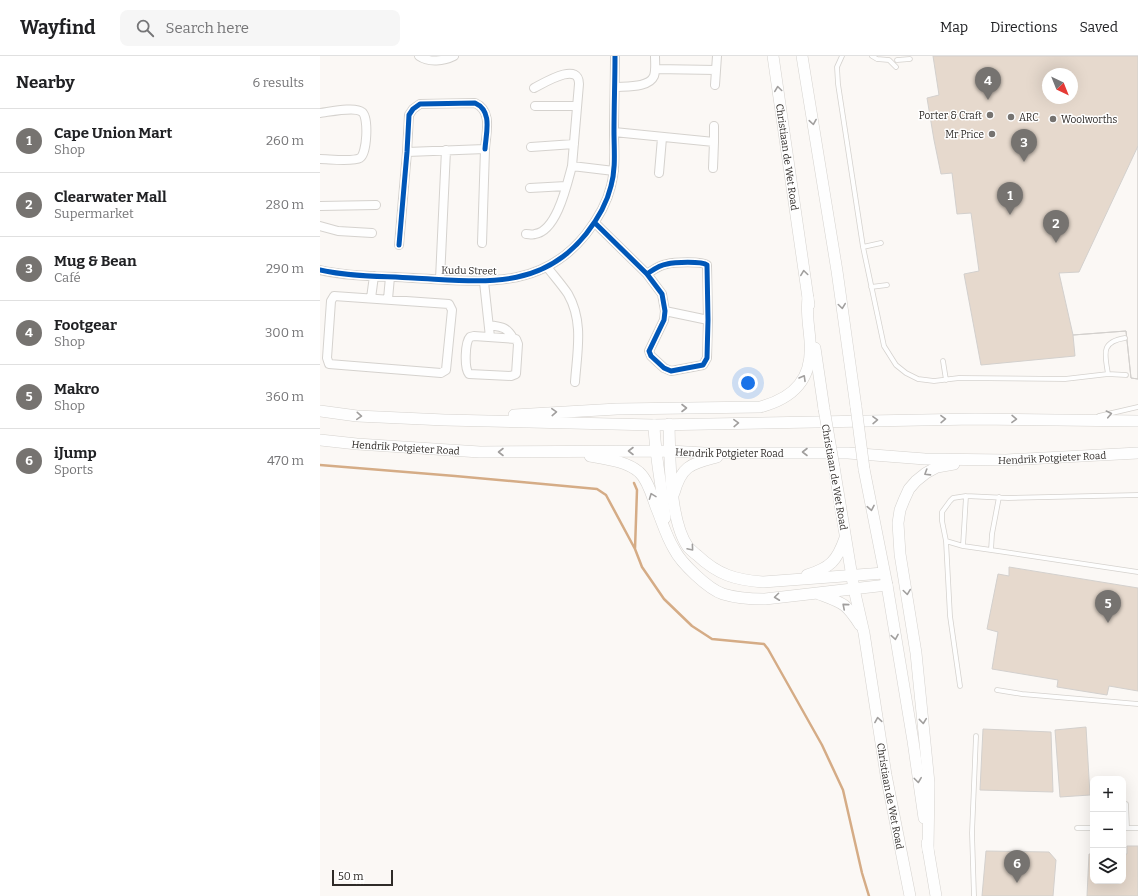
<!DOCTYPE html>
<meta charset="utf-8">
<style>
body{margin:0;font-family:Bitter,serif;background:#f6f6f6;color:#202124}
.controls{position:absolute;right:12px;bottom:12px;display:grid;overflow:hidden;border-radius:8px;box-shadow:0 4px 16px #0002}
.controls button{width:36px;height:36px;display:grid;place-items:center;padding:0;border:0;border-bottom:1px solid #e0e0e0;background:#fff;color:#202124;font:20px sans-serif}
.compass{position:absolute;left:722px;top:12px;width:36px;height:36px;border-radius:50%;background:#fff;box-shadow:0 4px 16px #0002;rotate:137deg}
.scale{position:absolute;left:12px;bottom:10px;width:61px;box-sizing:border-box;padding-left:4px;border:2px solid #2f2b28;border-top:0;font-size:11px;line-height:14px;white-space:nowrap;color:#2f2b28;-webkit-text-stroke:3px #fff;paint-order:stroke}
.you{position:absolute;left:428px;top:327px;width:14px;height:14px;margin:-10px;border:3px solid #fff;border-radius:50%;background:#1a73e8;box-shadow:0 0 0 6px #1a73e833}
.badge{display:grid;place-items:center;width:26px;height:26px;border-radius:50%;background:#767370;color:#fff;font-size:13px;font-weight:700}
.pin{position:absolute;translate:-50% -33px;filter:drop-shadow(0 1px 2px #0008)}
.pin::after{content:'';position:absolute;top:21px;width:14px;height:12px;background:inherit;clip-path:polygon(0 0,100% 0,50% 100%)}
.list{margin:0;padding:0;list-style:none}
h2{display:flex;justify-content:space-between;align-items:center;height:52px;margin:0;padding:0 16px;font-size:17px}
h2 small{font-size:13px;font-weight:400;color:#757577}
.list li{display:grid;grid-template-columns:26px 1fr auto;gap:12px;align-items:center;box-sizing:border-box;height:64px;padding:0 16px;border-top:1px solid #e0e0e0}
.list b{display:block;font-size:15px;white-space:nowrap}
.list p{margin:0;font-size:13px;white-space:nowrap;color:#757577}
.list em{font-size:13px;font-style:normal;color:#757577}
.icon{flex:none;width:22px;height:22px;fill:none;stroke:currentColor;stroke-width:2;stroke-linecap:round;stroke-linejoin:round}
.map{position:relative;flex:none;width:818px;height:840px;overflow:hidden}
header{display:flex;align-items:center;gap:24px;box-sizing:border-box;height:56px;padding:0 20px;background:#fff;border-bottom:1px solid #e0e0e0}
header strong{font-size:19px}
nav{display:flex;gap:22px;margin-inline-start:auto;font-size:14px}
.search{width:280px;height:36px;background:#f6f6f6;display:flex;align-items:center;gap:10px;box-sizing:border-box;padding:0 14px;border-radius:8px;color:#757577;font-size:15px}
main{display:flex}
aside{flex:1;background:#fff}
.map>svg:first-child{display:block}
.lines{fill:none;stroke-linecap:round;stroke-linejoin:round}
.stream{stroke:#d5ac86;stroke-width:2.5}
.building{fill:#e6d9cd;stroke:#d3d0cd;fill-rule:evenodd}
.service-casing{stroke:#d5d2ce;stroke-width:5.5}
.minor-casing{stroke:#d5d2ce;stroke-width:10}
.secondary-casing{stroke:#d5d2ce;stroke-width:12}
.service{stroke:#fefefe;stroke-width:4}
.minor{stroke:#fefefe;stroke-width:8}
.secondary{stroke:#fefefe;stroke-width:11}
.secondary-bridge-casing{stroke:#d5d2ce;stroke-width:12;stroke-linecap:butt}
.secondary-bridge{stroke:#fefefe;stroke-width:11}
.cycleway-casing{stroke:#fff;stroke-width:8}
.cycleway{stroke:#0057b8;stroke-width:5}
.oneway{stroke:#a19f9e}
.poi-dot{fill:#767370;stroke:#fff;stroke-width:1.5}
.labels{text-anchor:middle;stroke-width:3;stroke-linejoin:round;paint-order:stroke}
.poi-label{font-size:10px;fill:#2f2b28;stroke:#fff;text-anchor:end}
.street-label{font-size:10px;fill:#2f2b28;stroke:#fff}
</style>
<header>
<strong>Wayfind</strong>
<div class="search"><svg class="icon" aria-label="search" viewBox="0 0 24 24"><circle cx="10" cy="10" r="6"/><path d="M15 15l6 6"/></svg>Search here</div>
<nav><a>Map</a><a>Directions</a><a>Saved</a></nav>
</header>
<main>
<aside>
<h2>Nearby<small>6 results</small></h2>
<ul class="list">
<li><span class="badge">1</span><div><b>Cape Union Mart</b><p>Shop</p></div><em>260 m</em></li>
<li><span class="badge">2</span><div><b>Clearwater Mall</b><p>Supermarket</p></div><em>280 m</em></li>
<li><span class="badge">3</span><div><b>Mug &amp; Bean</b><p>Café</p></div><em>290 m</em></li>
<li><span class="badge">4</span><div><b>Footgear</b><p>Shop</p></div><em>300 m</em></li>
<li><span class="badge">5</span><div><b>Makro</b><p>Shop</p></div><em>360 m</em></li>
<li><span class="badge">6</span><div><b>iJump</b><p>Sports</p></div><em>470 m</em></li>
</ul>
</aside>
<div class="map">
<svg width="818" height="840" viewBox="0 0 818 840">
<rect width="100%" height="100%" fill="#fbf8f5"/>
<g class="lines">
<path class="stream" d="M0,409L135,420L277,433L286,439L315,493
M314,427L317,434L315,493L322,511L344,543L372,570L392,583L444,588L448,593L502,689L523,734L542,817L549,840"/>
</g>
<path class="building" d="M613,0H818V323L811,322L806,275L753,279L755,300L661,309L644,218L659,215L651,157L637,158L632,117L621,118L614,84L607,42L619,39ZM728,18H752V42H728Z
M818,90V323L811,322L806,275L753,279L739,217L759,216Z
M689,511L818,532V635L789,630L787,639L737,631L738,624L672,613L678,576L667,573L678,518L689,520Z
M766,671L770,739L740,741L735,674Z
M663,673L731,676L733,736L660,734Z
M807,790H818V840H767L769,798H773V825H803V798H807Z
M666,795L729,796L736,804L733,840H662Z"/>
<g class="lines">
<g class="service-casing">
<path id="service" d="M522,0L517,11L518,28L543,191L564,290L576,309L586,317L598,323L614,325L639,322L745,323L788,318L806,319
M552,0L557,3L569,4L576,11
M577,4L590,3
M543,191L561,187
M551,231L567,229
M623,305L626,324
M788,318C785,298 780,286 805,282
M779,360L818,351
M626,485L643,490L671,494L818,516
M643,490L646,440
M671,494L672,478L679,441
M640,630L630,560L626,485L622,465V456L630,445L633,442L646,440L688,442L818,439
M677,634L702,638L818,648
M757,772H773
M803,772H807L806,748
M807,772H818
M654,840L652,777L656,680"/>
</g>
<g class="minor-casing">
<path id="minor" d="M99,0C109,7 124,5 134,0
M335,13L396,14
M395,29L397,0
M295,31C306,30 329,32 334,20C336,14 335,6 335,0
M214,32C224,27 259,5 259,28L252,110
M215,50H257
M0,57C9,56 35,50 42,56C49,61 47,98 40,102C33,106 9,103 0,103
M294,76L394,86V70
M211,91L254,88
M87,96L165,93L162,187
M393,112L394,86
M339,117L342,82
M210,132L246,130
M0,150L56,149
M275,167L327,218L342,238L345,255L344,264L330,293L329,295L331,300L344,312L351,315L383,309L387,302L388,264L387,209C382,205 354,206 347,208C339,209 333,214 327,218
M0,170L18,175L52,177
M206,178C209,178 213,179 215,178C237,175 247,128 252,110L294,115
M79,189L87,96L89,59L93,53L100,48L155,47C173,55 166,77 165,93
M227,211C234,220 242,229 248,238C264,266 257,296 255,326
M0,214C30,221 63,220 93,222C159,225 220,236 266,178C277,164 287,147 291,130C296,112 294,94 294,76C294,50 295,25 295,0
M120,223L126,94
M164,226L170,281
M14,240L129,248L132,254L126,314L121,317L9,308L7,302L11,245Z
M51,242L54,220
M68,243L70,221
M345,255L388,264
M169,269C181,271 186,270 193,282
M154,280L196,283L198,288L196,318L191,320L149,318C144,312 145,286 150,281Z"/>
</g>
<g class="secondary-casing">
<g id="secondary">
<path id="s1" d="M453,0L489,249"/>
<path d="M482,0L517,215L536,351"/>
<path d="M495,292L504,353"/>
<path d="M0,355L37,360L125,364L334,369L655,363L818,365"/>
<path d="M194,359L297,353L440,351C475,342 493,322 490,285C489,270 486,257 488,242"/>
<path d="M349,368C350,401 349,464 368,491C371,494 374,497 377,499C398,519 416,524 443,526L564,517"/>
<path d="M334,369C335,400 342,431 345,462"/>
<path id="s2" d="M0,384L37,388L160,396L350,395L384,397H528L605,403L686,404L818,397"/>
<path d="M270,400C286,403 306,405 319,416C328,424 332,440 336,451C342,465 346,480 354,493C361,507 388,533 403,538C416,542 431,543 445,543L567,529"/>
<path id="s3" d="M514,411L534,533L544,577L566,719L590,840"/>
<path d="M544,413L567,529L593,685L604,762"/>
<path d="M354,437C362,409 371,408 397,401"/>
<path d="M487,519C510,512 517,505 525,482"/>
<path d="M499,538C523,547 526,547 540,569"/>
<path d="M607,787L616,840"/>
<path d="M608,794L609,727L596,597L580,498L578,467L580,454L584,444L589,433L596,425L606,417L617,411L634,408"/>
</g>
</g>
<use href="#service" class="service"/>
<use href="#minor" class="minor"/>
<use href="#secondary" class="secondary"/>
<g class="secondary-bridge-casing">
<path id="secondary-bridge" d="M536,351L544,413
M504,353L514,411"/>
</g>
<use href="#secondary-bridge" class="secondary-bridge"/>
<g class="cycleway-casing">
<path id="cycleway" d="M275,167L327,218L342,238L345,255L344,264L330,293L329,295L331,300L344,312L351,315L383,309L387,302L388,264L387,209C382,205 354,206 347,208C339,209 333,214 327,218
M79,189L87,96L89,59L93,53L100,48L155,47C173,55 166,77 165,93
M0,214C30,221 63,220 93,222C159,225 220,236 266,178C277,164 287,147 291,130C296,112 294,94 294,76C294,50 295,25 295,0"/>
</g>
<use href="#cycleway" class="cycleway"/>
</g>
<defs><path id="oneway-chevron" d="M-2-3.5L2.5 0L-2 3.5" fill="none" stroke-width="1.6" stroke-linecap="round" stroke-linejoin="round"/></defs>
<g class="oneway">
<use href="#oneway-chevron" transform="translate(458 33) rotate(-98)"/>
<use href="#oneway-chevron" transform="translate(493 66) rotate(81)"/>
<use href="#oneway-chevron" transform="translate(484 217) rotate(-98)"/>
<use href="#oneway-chevron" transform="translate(522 250) rotate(82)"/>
<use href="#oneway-chevron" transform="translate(483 322) rotate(-60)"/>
<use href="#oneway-chevron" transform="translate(364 352)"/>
<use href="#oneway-chevron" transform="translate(234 356) rotate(-3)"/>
<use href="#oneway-chevron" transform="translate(789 358) rotate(-12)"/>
<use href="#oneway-chevron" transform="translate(39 360) rotate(4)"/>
<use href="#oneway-chevron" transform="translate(623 363) rotate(-1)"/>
<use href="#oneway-chevron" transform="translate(694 363) rotate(1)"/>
<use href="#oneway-chevron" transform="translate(555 364) rotate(-1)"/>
<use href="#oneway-chevron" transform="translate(416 367) rotate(-2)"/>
<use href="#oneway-chevron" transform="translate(311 395) rotate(-180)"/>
<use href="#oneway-chevron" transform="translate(181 396) rotate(180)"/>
<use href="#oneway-chevron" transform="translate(485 396) rotate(-180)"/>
<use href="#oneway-chevron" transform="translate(607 417) rotate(148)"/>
<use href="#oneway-chevron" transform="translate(332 440) rotate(-111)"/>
<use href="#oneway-chevron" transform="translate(551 452) rotate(79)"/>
<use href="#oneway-chevron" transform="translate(371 492) rotate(50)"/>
<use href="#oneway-chevron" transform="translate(587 536) rotate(82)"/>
<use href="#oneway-chevron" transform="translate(457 541) rotate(173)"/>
<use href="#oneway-chevron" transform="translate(525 550) rotate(-139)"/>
<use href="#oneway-chevron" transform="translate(575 581) rotate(80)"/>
<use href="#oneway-chevron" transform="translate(558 664) rotate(-99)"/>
<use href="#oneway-chevron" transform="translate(603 665) rotate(84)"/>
<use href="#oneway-chevron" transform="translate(598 724) rotate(83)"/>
</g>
<g class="poi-dot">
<circle cx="670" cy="59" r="4"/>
<circle cx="691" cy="61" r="4"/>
<circle cx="733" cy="63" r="4"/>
<circle cx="672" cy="78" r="4"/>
</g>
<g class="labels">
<g class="poi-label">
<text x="662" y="63">Porter &amp; Craft</text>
<text x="699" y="65" text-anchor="start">ARC</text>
<text x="741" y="67" text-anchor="start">Woolworths</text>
<text x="664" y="82">Mr Price</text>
</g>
<g class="street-label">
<text dy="4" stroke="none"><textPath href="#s1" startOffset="102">Christiaan de Wet Road</textPath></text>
<text transform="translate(149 214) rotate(1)" y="4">Kudu Street</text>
<text dy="4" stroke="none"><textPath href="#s2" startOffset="86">Hendrik Potgieter Road</textPath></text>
<text dy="4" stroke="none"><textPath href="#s2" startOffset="410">Hendrik Potgieter Road</textPath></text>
<text dy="4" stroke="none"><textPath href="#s2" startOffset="733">Hendrik Potgieter Road</textPath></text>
<text transform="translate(515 421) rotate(80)" y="4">Christiaan de Wet Road</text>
<text dy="4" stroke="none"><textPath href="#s3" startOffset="334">Christiaan de Wet Road</textPath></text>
</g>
</g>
</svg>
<div class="controls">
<button>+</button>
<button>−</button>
<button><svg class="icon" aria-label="layers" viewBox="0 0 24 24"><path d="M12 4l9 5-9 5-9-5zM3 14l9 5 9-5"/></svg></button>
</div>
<svg class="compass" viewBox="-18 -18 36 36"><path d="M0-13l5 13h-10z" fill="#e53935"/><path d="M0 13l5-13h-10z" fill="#757577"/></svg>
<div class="scale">50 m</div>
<div class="you"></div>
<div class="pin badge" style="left:690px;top:159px">1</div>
<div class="pin badge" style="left:736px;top:187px">2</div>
<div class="pin badge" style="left:704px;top:106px">3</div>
<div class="pin badge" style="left:668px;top:44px">4</div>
<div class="pin badge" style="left:788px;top:567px">5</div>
<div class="pin badge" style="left:697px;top:827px">6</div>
</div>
</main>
